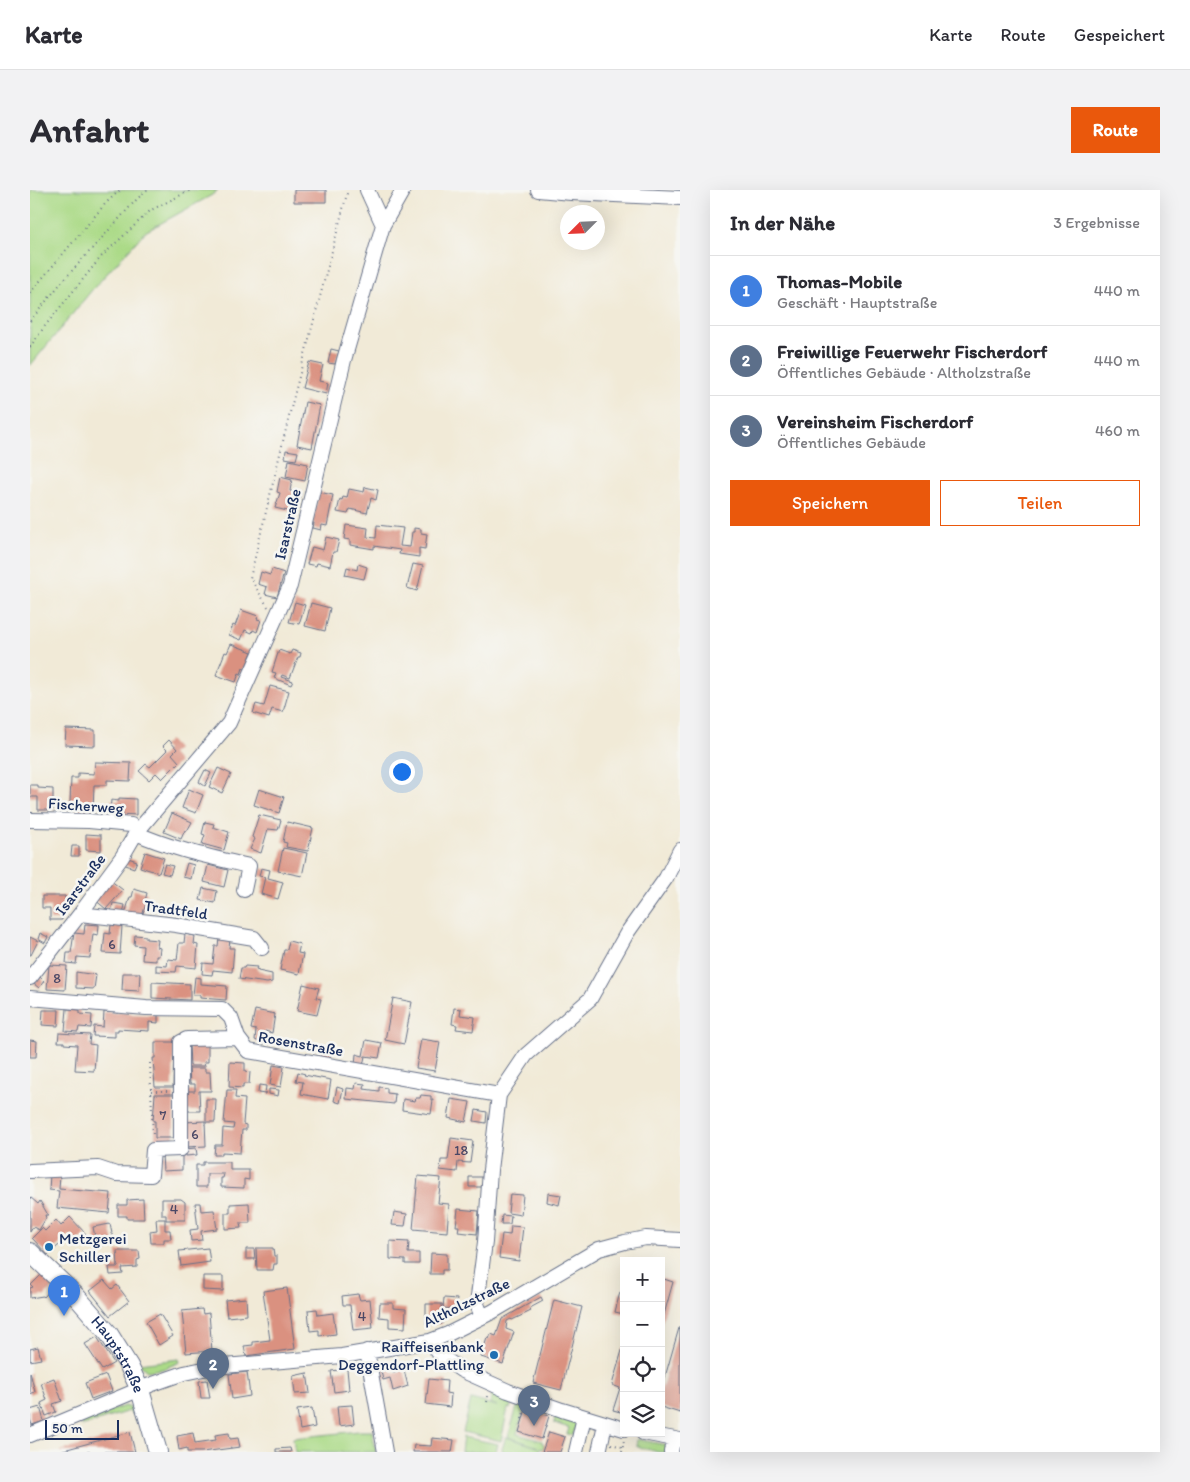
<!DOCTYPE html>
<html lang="de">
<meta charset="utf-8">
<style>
body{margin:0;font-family:Itim,sans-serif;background:#f2f2f3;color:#2b2b33}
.controls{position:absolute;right:15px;bottom:15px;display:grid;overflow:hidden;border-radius:0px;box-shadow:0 5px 20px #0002}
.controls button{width:45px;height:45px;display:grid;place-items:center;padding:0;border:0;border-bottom:1px solid #e1e1e2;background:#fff;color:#2b2b33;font:25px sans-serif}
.compass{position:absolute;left:530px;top:15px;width:45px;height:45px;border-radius:50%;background:#fff;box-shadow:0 5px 20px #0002;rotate:246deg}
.scale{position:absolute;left:15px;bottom:12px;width:74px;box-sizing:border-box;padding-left:5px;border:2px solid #1b2f5e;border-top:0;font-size:14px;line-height:18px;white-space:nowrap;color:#1b2f5e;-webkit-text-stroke:4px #f6f6f2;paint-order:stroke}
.you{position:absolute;left:371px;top:581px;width:18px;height:18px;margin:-12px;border:4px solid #fff;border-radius:50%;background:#1a73e8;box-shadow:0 0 0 8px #1a73e833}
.badge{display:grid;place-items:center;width:32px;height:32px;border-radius:50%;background:#ea580c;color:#fff;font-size:16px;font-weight:700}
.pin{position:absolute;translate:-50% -41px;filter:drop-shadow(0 1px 2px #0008)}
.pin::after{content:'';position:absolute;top:26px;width:18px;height:15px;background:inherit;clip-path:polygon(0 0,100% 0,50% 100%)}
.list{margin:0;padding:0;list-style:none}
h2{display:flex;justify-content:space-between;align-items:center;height:65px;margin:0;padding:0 20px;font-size:21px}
h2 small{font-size:16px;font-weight:400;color:#7c7c81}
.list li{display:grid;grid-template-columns:32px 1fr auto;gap:15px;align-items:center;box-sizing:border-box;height:70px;padding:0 20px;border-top:1px solid #e1e1e2}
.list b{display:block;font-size:19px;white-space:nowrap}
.list p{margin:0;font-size:16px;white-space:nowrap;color:#7c7c81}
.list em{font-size:16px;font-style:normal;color:#7c7c81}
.actions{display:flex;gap:10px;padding:15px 20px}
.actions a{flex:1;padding:11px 0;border:1px solid #ea580c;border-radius:0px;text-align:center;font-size:18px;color:#ea580c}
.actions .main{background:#ea580c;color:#fff}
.icon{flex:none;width:28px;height:28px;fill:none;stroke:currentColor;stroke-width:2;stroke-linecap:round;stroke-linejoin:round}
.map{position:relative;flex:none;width:650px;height:1262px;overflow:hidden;border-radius:0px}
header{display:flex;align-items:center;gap:30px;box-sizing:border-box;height:70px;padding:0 25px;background:#fff;border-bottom:1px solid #e1e1e2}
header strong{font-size:24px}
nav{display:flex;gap:28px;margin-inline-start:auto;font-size:18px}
.intro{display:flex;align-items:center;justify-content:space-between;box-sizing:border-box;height:120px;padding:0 30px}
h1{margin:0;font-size:35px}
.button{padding:12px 22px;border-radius:0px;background:#ea580c;color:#fff;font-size:18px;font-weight:700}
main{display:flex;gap:30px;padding:0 30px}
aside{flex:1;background:#fff;border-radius:0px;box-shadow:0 5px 20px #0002}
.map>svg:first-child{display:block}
.green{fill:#abda87;stroke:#638472}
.building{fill:#da9180}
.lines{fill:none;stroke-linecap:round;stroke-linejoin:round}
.minor-casing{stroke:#667088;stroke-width:16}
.major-casing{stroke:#667088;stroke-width:20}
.path{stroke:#667088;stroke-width:2;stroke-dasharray:1 4;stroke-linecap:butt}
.minor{stroke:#fff;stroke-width:14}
.major{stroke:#fff;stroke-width:18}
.poi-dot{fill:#1f6fb2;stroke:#f6f6f2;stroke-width:2}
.labels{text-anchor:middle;stroke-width:5;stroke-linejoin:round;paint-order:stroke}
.number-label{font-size:14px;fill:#4b4866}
.street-label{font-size:16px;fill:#1b2f5e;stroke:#f6f6f2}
.poi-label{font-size:16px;fill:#1b2f5e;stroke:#f6f6f2;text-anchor:start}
</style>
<header>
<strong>Karte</strong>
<nav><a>Karte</a><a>Route</a><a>Gespeichert</a></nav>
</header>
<div class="intro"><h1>Anfahrt</h1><a class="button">Route</a></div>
<main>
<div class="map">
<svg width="650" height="1262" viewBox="0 0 650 1262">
<rect width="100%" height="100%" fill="#f6f6f2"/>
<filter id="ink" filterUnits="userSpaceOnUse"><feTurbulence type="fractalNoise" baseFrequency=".02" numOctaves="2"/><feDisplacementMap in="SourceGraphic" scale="10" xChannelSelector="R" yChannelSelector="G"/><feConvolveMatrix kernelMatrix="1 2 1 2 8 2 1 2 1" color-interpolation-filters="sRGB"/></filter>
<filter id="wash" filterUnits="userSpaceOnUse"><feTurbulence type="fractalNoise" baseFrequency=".0096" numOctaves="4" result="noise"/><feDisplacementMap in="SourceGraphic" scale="20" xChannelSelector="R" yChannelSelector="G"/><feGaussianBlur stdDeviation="1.12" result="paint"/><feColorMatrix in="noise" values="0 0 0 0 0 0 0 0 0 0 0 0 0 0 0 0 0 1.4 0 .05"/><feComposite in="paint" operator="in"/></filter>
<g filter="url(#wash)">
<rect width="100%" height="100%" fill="#f1ead7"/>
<path class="green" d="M0,0H188L182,5L115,42L62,100L0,176Z
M149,1169L150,1172L133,1179L117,1181L109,1174Z
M462,1204L482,1211L480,1219L478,1218L471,1251L433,1242L441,1209L467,1216L460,1213Z
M488,1214L495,1216L487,1244L512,1251V1253L514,1254L513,1259L510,1258L509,1262H471L476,1247L508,1257L478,1247Z
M95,1216L101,1218L103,1224H101L99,1221L52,1236L51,1230Z
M507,1219L547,1231L543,1245L537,1244L539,1238L524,1233L525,1226L507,1221Z
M329,1241H342L346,1262H265L263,1248Z
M433,1247L468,1254L466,1262H431Z
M607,1249L636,1255L638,1262H628L606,1256Z"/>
<g id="blocks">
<path class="building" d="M264,0H296V12H264Z
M301,159L309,161L305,174L298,173Z
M279,172L293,175L289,191L298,193L296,204L272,198Z
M275,212L290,215L282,258L267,255Z
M256,260L268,262L266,270L255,268Z
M259,270L278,274L275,291L256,287Z
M250,287L262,290L260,301L271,303L266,323L245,318L250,303L247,302Z
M335,297L348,300L346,310L341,308L337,323L320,319L318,324L307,322L310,309L312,310L313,307L317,308L319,299L334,302Z
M289,302L303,305L297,336L292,335L291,340L283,338L284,333H282Z
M316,335L338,338L337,347L346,348L347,335L373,338L370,356L380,357L382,342H384V338L391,339V343L397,344L395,359L389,358V367L369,364L370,360L344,356V359L320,355V350L314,349Z
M296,347L309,350L306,362H303L300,376L287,373L286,376L277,374L282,357L293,360Z
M328,374L337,377L334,389L315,385L317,377L327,380Z
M383,374L393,376L387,401L377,398Z
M242,379L254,383L247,407L235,404L237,397L228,394L231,382L240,385Z
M265,412L275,415L269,434L259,432Z
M281,413L300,418L295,441L275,436Z
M211,420L228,426L227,429L231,430L227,442L223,440L222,443L215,440L211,450L199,445L203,435L205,436Z
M201,454L222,462L215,479L213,478L211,484L209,483L206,492L186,485L195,462L197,463Z
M249,460L260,464L262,460L271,463L270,467H268L260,488L252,485L251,487L263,491L261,495L244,488L246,483L242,482Z
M240,496L259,501L253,522L242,519L239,528L223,523L226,514L234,516Z
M36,539L65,540V556L35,555Z
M139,550L147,559L142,564L149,572L132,589L126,583L119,590L109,581L116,574L120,577L137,560L133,556Z
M65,572L101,573L100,591L77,590V595H64L63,620L46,619V614L40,613L41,588H48V583L64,584Z
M188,578L201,584L192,603L179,597Z
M175,580L181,583L175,596L169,592Z
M0,595H8V598L23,599V620H8V607H0Z
M159,599L173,605L166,623L152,618Z
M229,599L254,607L249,623L224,615Z
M89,608L106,609V625L88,624V621H80L81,610L89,611Z
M142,623L162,632L157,641L155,640L151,649L134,642Z
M229,625L251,630L248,640L238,639L231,663L220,659L225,649L222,647Z
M175,632L184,634L183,637L199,642L194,660L172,654L175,645L172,644Z
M257,632L283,638L278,661L256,657L257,653L253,652Z
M56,644L71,645V661L56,660Z
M42,656H49V666H41Z
M253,658L277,663L272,686L248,681Z
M115,662L134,668L129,683L110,677Z
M98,668L107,671L104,678L93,674Z
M157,673L164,675L161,689L153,687Z
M135,674L143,676L140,685L132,683Z
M178,675L198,680L194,697L174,692Z
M231,678L240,680L238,688L253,692L248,709L231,704L235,687L229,686Z
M80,690L93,700L76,719L64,709Z
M173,698L187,701L185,713L170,710Z
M104,699L117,703L115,711H117L111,729L95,724L100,707H102Z
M12,706H35L36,718H32V730H20V718H12Z
M83,713L95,715L93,724L81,722Z
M55,734L69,735L68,745L63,744L60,768L47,767L46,774L36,773L37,763H41L44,743L54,744Z
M81,735L92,736L90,764L73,763L75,743L80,744Z
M10,743L18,747L15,753L8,749Z
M155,744L165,746L164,754L168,755L166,778L147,776L146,782L126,781V775L137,776L138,769L147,770L149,753H154Z
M105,745L116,746V749L128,750L127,757L130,758L129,766H126V771L112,770L113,756L104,755Z
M0,747L8,751L1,765H0Z
M189,748L200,749L199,758H204L202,782L183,780L182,785L172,784L173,773L183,774L185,756H188Z
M259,751L270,754L268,763L273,764L269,784L250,780L254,760H257Z
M19,775L37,776L35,800L17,799Z
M215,776L227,777L226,779L229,780L228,781L242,784V792L237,793L209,789L211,778H214Z
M46,782L66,785L64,799L46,798Z
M93,783H110L109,801L92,800Z
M10,787L14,791L9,798L4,794Z
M165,787L171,788V794L197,796L196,810L170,808V805H163Z
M122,792L160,794V810L122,808Z
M273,794L289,798L286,808L291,809L287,825L267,821Z
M363,808L382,812L374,854L355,850Z
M424,818L431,819L430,825L445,827L443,841L426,839L427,835L422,834Z
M37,819L50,820V824L62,825L61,838L49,837L48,842L35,841Z
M13,820H29L28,836L12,835Z
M225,820L245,824L242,843L235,841L234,854L225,850L226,840L221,839Z
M74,822L89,823V822L102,823L101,824L128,825V833L119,832V841L88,839V841H85V847L63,846L64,836L73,837Z
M29,843L60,845L59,854L66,855L64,881L45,880L47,855L34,854V852H28Z
M391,849L410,852L405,881L386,878Z
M0,850L7,851L6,867H0Z
M336,850L352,853L349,868L335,866L333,876L325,875L326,864L333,866Z
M125,852H144L143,897H125L123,868H125Z
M178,853V872H174L175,876H160L159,854Z
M291,858L302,860L300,869L290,868Z
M200,872L215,873V881L220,882L219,894H213V898L199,897Z
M243,875L254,877L251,897L240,895Z
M159,878H175V882H180L181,901H169L170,921H157V901H165V894H160Z
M268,882L275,884L274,885L301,890L298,909L271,904L273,892L266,891Z
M326,893L335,894L334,899L349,901V897L357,898V903L365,904L364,914L316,909L317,898L325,899Z
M229,895L236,896L235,904L228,903Z
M307,897L313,899L310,913L304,911Z
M239,899L249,900L248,906L239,904Z
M197,900H206L205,908L215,909L213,934L216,935V940H212L210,963L192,962V965H184L185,955H192L193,938L203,939L204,934L194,933Z
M125,904H144V948H125V931H123Z
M391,905L401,906V910H403L401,924L372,920L373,909L385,911L386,908H390Z
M176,909H186L185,932H176Z
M421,909L440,912L436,932L418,928Z
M446,920L457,922L456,933L444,931Z
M175,931L176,956L155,957L154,932Z
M421,948L443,951L440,973L428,972L427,982L410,980L411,970H418Z
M166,958L167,965L156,966L155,959Z
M132,965H152V980L133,981Z
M173,972H200V980H219V990L214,989V998L191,997V988H193L194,984H177V997H166V975H173Z
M20,984L30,985L29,999L81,1003L79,1023L27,1018L29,1001L19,1000Z
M388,986L411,988L408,1013L419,1014L417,1042L383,1039Z
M439,987H453V997H439Z
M518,1003L531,1005L529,1015L517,1012Z
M480,1004L493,1005L491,1025L478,1023Z
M0,1007L8,1014L10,1011L18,1025H15L16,1028L9,1040L3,1037L0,1042Z
M113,1009L114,1029H97V1026H88V1015H97V1010Z
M132,1009H151L155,1012V1030H136V1025H132Z
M165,1013H170L171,1021L184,1020L187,1039L171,1041L172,1050L161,1051L160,1040L168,1039Z
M219,1013L220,1033H210L211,1038L195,1039V1023H200V1014Z
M428,1019L449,1021L447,1044L428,1042L429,1036H426Z
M364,1022L377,1024L375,1036L362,1035Z
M472,1025L481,1026L480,1034H471Z
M40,1027L56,1044L47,1053L40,1045L18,1065L2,1048L12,1038L15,1041L26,1030L31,1036Z
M126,1029H135V1040H140L141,1049H134V1053H121L120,1041L127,1040Z
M80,1034L84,1053L67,1056L63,1037Z
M481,1036L493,1037L489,1071L469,1068L472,1044L480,1045Z
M360,1051L379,1052L378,1063H389V1074H375V1070L360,1069Z
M178,1058L180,1072L151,1076L149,1061Z
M226,1058H243L244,1066H247V1074H244L243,1080H227Z
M216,1059H224L225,1069H216Z
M87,1061H109L110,1069L107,1070V1077L92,1078L93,1084L80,1085L79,1077H88Z
M401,1063L417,1064V1080H412V1084H400Z
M11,1085L23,1097L14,1107L13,1106L0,1108V1098L3,1097L1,1095Z
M173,1086H193V1101L173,1100Z
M631,1088L643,1092L632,1132H631Z
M74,1090L82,1099L87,1095L99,1111L80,1126L60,1101Z
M257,1098L265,1159L216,1166L214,1156L223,1155V1152L240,1150L233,1101Z
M590,1102L594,1103V1124L585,1122Z
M328,1104L330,1110L340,1109L343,1138L323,1140L320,1115H313L312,1106Z
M511,1107L513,1111L500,1118L501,1121L482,1130L481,1129L477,1131L476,1139L484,1142L473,1174L451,1167L457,1148L459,1149L461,1144L466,1146L472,1129Z
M216,1108L217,1125L197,1127L195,1110Z
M414,1108L427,1109L426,1119L413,1118Z
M524,1110L552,1117L531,1200L503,1193Z
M350,1113H363V1118L376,1119L375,1138L359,1137V1128L349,1127Z
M396,1114H412V1134H396Z
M172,1119L173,1124L179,1123L182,1161L156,1163L152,1121Z
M287,1119L288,1125L303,1123L306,1144L289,1146V1140L280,1141L278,1120Z
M130,1124L143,1146L129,1155L116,1132Z
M649,1138H650V1223L631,1217V1201Z
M67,1147L84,1173L72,1180L55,1154Z
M8,1157L11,1169L0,1171V1159Z
M593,1157H594V1223L583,1220L590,1198L582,1195Z
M360,1174L363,1183L374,1180L378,1196L363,1201L360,1188L353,1190L350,1177Z
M317,1179L319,1200L304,1202L301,1181Z
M0,1182L5,1202L0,1204Z
M217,1182L220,1206L202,1209L199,1184Z
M277,1183L280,1203L265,1204L263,1186Z
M76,1185L82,1201L61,1209L55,1193Z
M24,1188L32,1211L23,1214L26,1222L16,1226L11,1213L17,1210L11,1193Z
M399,1189L417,1191L416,1203L421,1204L420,1217L396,1214Z
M177,1190L180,1208H171L169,1191Z
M322,1215L324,1234L309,1236L307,1216Z
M10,1217L14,1231L2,1235L0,1229V1220Z
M282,1218L285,1237L270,1240L267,1220Z
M496,1219L519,1226L512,1249L489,1242Z
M100,1242L105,1262H30V1261Z
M519,1242L535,1247L530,1262H512Z
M163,1243L165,1253L186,1250L185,1245L199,1243L200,1249L208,1248L210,1257L172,1262H157V1258L149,1260L147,1246Z
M402,1248L424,1250L422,1262H383L384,1255L401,1256Z
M260,1258L261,1262H246V1259Z"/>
</g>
</g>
<g filter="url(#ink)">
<use href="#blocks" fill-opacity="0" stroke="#667088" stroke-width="1"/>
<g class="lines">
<g class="minor-casing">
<path id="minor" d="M337,0L353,35
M508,0L541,3L650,8
M0,630L59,631L101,635L104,638L106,643
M106,643C141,659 181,667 219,676L214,700
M50,724L146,735L224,748L232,758
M0,788L50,724L92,667L106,643L199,533L260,396L314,170L353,35L373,0
M0,808L116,818L192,819L201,828L208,848L218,861L469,905L460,980L455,1052L447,1114L452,1127
M469,905L496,865L560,809L597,743L636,688L650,660
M0,981L68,978L86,984L121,985L123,960L151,959V852L157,849L208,848
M400,1151L411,1166L431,1180L478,1201L532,1220L594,1239
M337,1161L355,1262
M613,1243L650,1250
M0,1245L120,1195L154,1183L183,1177L312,1166L400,1151L418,1144L462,1122L569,1059L595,1052L616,1048L650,1050
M546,1262L554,1227
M569,1262L575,1234
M641,1262L643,1250"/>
</g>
<g class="major-casing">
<g id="major">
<path id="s1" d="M0,1062L46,1106L79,1144L99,1176L110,1200L128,1262"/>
</g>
</g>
<path class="path" d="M0,103L75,14L90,0
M0,131L31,93L107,9L117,0
M0,157L15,136L71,67L121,20L161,0
M238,417L220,388L264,206L318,0
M120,873L123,948
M121,901H139
M457,1212L458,1206
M492,1229L495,1219
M581,1254L592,1257
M592,1262L594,1250"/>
<use href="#minor" class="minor"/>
<use href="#major" class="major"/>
</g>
</g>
<g class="poi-dot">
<circle cx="19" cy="1057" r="5"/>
<circle cx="464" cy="1165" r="5"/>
</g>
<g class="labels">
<g class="number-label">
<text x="82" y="759">6</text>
<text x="27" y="793">8</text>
<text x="133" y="930">7</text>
<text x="165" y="949">6</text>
<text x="431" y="965">18</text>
<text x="144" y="1024">4</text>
<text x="332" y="1131">4</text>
</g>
<g class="street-label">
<text transform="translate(257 334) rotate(-77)" y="6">Isarstraße</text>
<text transform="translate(56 615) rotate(4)" y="6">Fischerweg</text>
<text transform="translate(50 694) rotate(-53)" y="6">Isarstraße</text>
<text transform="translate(146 719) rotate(8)" y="6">Tradtfeld</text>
<text transform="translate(271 853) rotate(10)" y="6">Rosenstraße</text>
<text transform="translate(436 1112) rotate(-26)" y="6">Altholzstraße</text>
<text dy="6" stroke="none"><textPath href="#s1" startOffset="136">Hauptstraße</textPath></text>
</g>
<g class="poi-label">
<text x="29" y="1054">Metzgerei<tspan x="29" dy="18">Schiller</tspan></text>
<text x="454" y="1162" text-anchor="end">Raiffeisenbank<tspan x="454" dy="18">Deggendorf-Plattling</tspan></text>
</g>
</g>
</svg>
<div class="controls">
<button>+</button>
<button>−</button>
<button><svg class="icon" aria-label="locate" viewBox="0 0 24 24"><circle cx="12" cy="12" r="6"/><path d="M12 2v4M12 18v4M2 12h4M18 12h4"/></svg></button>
<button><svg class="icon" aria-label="layers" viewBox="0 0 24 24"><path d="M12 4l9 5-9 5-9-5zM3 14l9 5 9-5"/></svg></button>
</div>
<svg class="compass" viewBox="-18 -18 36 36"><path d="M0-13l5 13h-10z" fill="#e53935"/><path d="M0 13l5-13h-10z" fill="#7c7c81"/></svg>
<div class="scale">50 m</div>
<div class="you"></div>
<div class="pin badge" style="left:34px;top:1126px;background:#3f7fe0">1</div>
<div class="pin badge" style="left:183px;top:1199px;background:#5c6f8a">2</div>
<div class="pin badge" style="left:504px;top:1236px;background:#5c6f8a">3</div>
</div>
<aside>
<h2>In der Nähe<small>3 Ergebnisse</small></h2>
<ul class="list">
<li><span class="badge" style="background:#3f7fe0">1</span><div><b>Thomas-Mobile</b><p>Geschäft · Hauptstraße</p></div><em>440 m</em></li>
<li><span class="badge" style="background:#5c6f8a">2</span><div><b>Freiwillige Feuerwehr Fischerdorf</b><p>Öffentliches Gebäude · Altholzstraße</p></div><em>440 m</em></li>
<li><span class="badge" style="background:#5c6f8a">3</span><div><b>Vereinsheim Fischerdorf</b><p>Öffentliches Gebäude</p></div><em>460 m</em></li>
</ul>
<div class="actions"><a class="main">Speichern</a><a>Teilen</a></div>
</aside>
</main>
